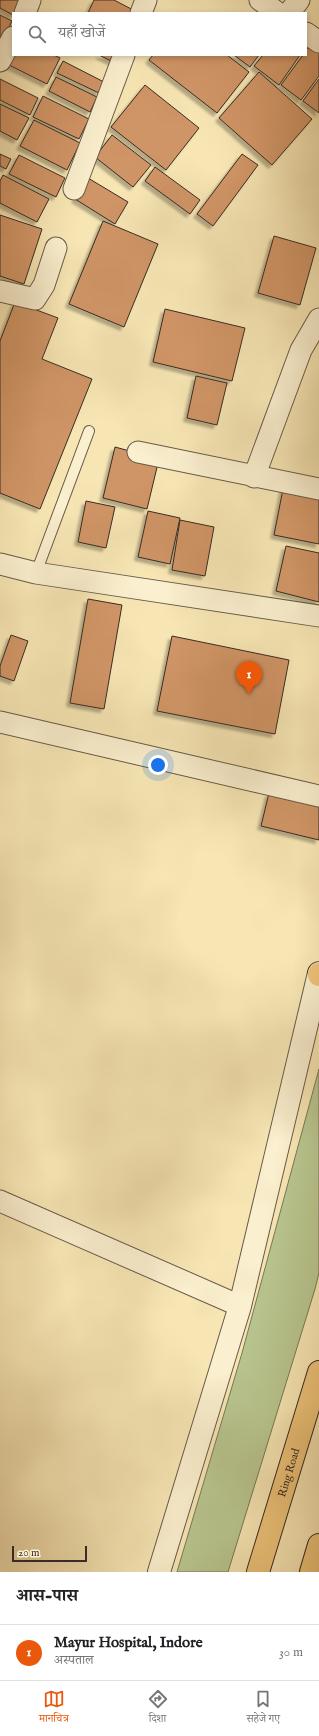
<!DOCTYPE html>
<html lang="hi">
<meta charset="utf-8">
<style>
body{margin:0;font-family:"IM FELL English","Noto Serif Devanagari",serif;background:#f6f6f6;color:#202124}
.scale{position:absolute;left:12px;bottom:10px;width:75px;box-sizing:border-box;padding-left:4px;border:2px solid #382c25;border-top:0;font-size:11px;line-height:14px;white-space:nowrap;color:#382c25;-webkit-text-stroke:3px #faefce;paint-order:stroke}
.you{position:absolute;left:158px;top:765px;width:14px;height:14px;margin:-10px;border:3px solid #fff;border-radius:50%;background:#1a73e8;box-shadow:0 0 0 6px #1a73e833}
.badge{display:grid;place-items:center;width:26px;height:26px;border-radius:50%;background:#ea580c;color:#fff;font-size:13px;font-weight:700}
.pin{position:absolute;translate:-50% -33px;filter:drop-shadow(0 1px 2px #0008)}
.pin::after{content:'';position:absolute;top:21px;width:14px;height:12px;background:inherit;clip-path:polygon(0 0,100% 0,50% 100%)}
.list{margin:0;padding:0;list-style:none}
h2{display:flex;justify-content:space-between;align-items:center;height:52px;margin:0;padding:0 16px;font-size:17px}
h2 small{font-size:13px;font-weight:400;color:#757577}
.list li{display:grid;grid-template-columns:26px 1fr auto;gap:12px;align-items:center;box-sizing:border-box;height:56px;padding:0 16px;border-top:1px solid #e0e0e0}
.list b{display:block;font-size:15px;white-space:nowrap}
.list p{margin:0;font-size:13px;white-space:nowrap;color:#757577}
.list em{font-size:13px;font-style:normal;color:#757577}
.icon{flex:none;width:22px;height:22px;fill:none;stroke:currentColor;stroke-width:2;stroke-linecap:round;stroke-linejoin:round}
.map{position:relative;flex:none;width:319px;height:1572px;overflow:hidden}
.search{position:absolute;background:#fff;box-shadow:0 2px 6px #0003;left:12px;right:12px;top:12px;height:44px;display:flex;align-items:center;gap:10px;box-sizing:border-box;padding:0 14px;border-radius:0px;color:#757577;font-size:15px}
.sheet{height:108px;background:#fff}
nav{display:flex;justify-content:space-around;align-items:center;box-sizing:border-box;height:56px;border-top:1px solid #e0e0e0;background:#fff;font-size:11px;color:#757577}
nav a{display:grid;justify-items:center;gap:2px}
nav .on{color:#ea580c}
.map>svg:first-child{display:block}
.green{fill:#b9c690;stroke:#78795a}
.building{fill:#d09566;stroke:#382c25;filter:url(#shadow)}
.lines{fill:none;stroke-linecap:round;stroke-linejoin:round}
.service-casing{stroke:#685a49;stroke-width:12}
.minor-casing{stroke:#685a49;stroke-width:23}
.tertiary-casing{stroke:#685a49;stroke-width:24}
.primary-casing{stroke:#382c25;stroke-width:24}
.service{stroke:#faefce;stroke-width:10}
.minor{stroke:#faefce;stroke-width:21}
.tertiary{stroke:#faefce;stroke-width:22}
.primary{stroke:#ecc37a;stroke-width:22}
.labels{text-anchor:middle;stroke-width:3;stroke-linejoin:round;paint-order:stroke}
.street-label{font-size:11px;fill:#382c25;stroke:#faefce}
</style>
<div class="map">
<svg width="319" height="1572" viewBox="0 0 319 1572">
<defs>
<filter id="shadow"><feDropShadow dx="-3.5" dy="3.5" stdDeviation="1" flood-color="#0004"/></filter>
</defs>
<rect width="100%" height="100%" fill="#f7e6b4"/>
<filter id="stains"><feTurbulence type="fractalNoise" baseFrequency=".005" numOctaves="4"/><feColorMatrix values="0 0 0 0 .2 0 0 0 0 .09 0 0 0 0 .02 0 0 0 .5 -.17"/></filter>
<radialGradient id="worn" r=".72"><stop offset=".6" stop-color="#630" stop-opacity="0"/><stop offset="1" stop-color="#630" stop-opacity=".3"/></radialGradient>
<path class="green" d="M319,1069V1273L315,1289L228,1572H177L242,1353Z"/>
<path class="building" d="M0,0H23L17,13H13V15L0,8Z
M94,0H114L137,12V13H88Z
M0,15L12,21L3,40L0,39Z
M313,41L319,45V76L301,100L281,85L303,55H306V50Z
M13,55H54L60,58L47,84L5,63Z
M99,55H116L113,62Z
M153,55H227L249,72L217,113L149,60Z
M234,55H259L250,67Z
M263,55H300L279,85L254,66Z
M63,61L104,82L99,93L57,73Z
M259,72L312,119L272,165L219,118Z
M56,77L97,97L90,112L49,91Z
M0,79L38,98L30,115L0,100Z
M319,79V113L303,101Z
M145,85L199,128L166,170L111,127Z
M43,96L89,119L79,139L33,117Z
M0,104L29,118L17,140L0,131Z
M34,120L80,143L67,170L20,146Z
M112,135L151,165L133,187L95,157Z
M0,154L11,159L6,169L0,166Z
M242,154L258,165L213,226L197,214Z
M19,155L65,178L56,197L9,174Z
M155,167L200,200L190,214L145,181Z
M3,175L49,199L37,222L0,203V181Z
M88,178L128,202L115,224L75,199Z
M0,215L42,229L24,284L0,276Z
M103,221L158,244L124,327L69,304Z
M274,236L316,248L300,305L258,293Z
M15,302L58,318L42,359L92,379L40,509L0,493V341Z
M165,309L245,328L232,381L153,362Z
M196,376L227,383L217,425L187,418Z
M115,447L159,459L147,509L103,498Z
M284,484L319,491V544L274,535Z
M86,501L115,507L106,548L78,542Z
M148,511L180,518L170,564L138,557Z
M180,520L214,527L205,576L172,570Z
M286,546L319,553V602L276,591Z
M88,599L122,605L104,709L70,703Z
M11,635L28,641L14,681L0,676V666Z
M172,636L289,660L275,734L157,711Z
M269,793L319,805V840L261,826Z"/>
<g class="lines">
<g class="service-casing">
<path id="service" d="M36,573L89,431"/>
</g>
<g class="minor-casing">
<path id="minor" d="M260,0L278,13
M25,13L30,0
M141,13L146,0
M289,13L299,0
M306,33L319,42
M0,61L13,37
M74,189L124,55
M0,291L35,299L44,285L56,248
M138,452L319,489
M254,477L301,350L319,319
M0,564L36,573L319,616
M0,722L319,796
M0,1201L240,1306"/>
</g>
<g class="tertiary-casing">
<path id="tertiary" d="M159,1572L240,1306L319,973"/>
</g>
<g class="primary-casing">
<g id="primary">
<path d="M319,974V975"/>
<path id="s1" d="M258,1572L319,1372"/>
<path d="M311,1572L319,1545"/>
</g>
</g>
<use href="#service" class="service"/>
<use href="#minor" class="minor"/>
<use href="#tertiary" class="tertiary"/>
<use href="#primary" class="primary"/>
</g>
<g class="labels">
<g class="street-label">
<text dy="4" stroke="none"><textPath href="#s1" startOffset="104">Ring Road</textPath></text>
</g>
</g>
<rect width="100%" height="100%" filter="url(#stains)"/>
<rect width="100%" height="100%" fill="url(#worn)"/>
</svg>
<div class="scale">20 m</div>
<div class="you"></div>
<div class="pin badge" style="left:249px;top:694px">1</div>
<div class="search"><svg class="icon" aria-label="search" viewBox="0 0 24 24"><circle cx="10" cy="10" r="6"/><path d="M15 15l6 6"/></svg>यहाँ खोजें</div>
</div>
<section class="sheet">
<h2>आस-पास<small></small></h2>
<ul class="list">
<li><span class="badge">1</span><div><b>Mayur Hospital, Indore</b><p>अस्पताल</p></div><em>30 m</em></li>
</ul>
</section>
<nav>
<a class="on"><svg class="icon" aria-label="map" viewBox="0 0 24 24"><path d="M3 6l6-2 6 2 6-2v14l-6 2-6-2-6 2zM9 4v14M15 6v14"/></svg>मानचित्र</a>
<a><svg class="icon" aria-label="directions" viewBox="0 0 24 24"><path d="M12 3l9 9-9 9-9-9zM9 14v-3h6M13 9l2 2-2 2"/></svg>दिशा</a>
<a><svg class="icon" aria-label="saved" viewBox="0 0 24 24"><path d="M7 4h10v16l-5-4-5 4z"/></svg>सहेजे गए</a>
</nav>
